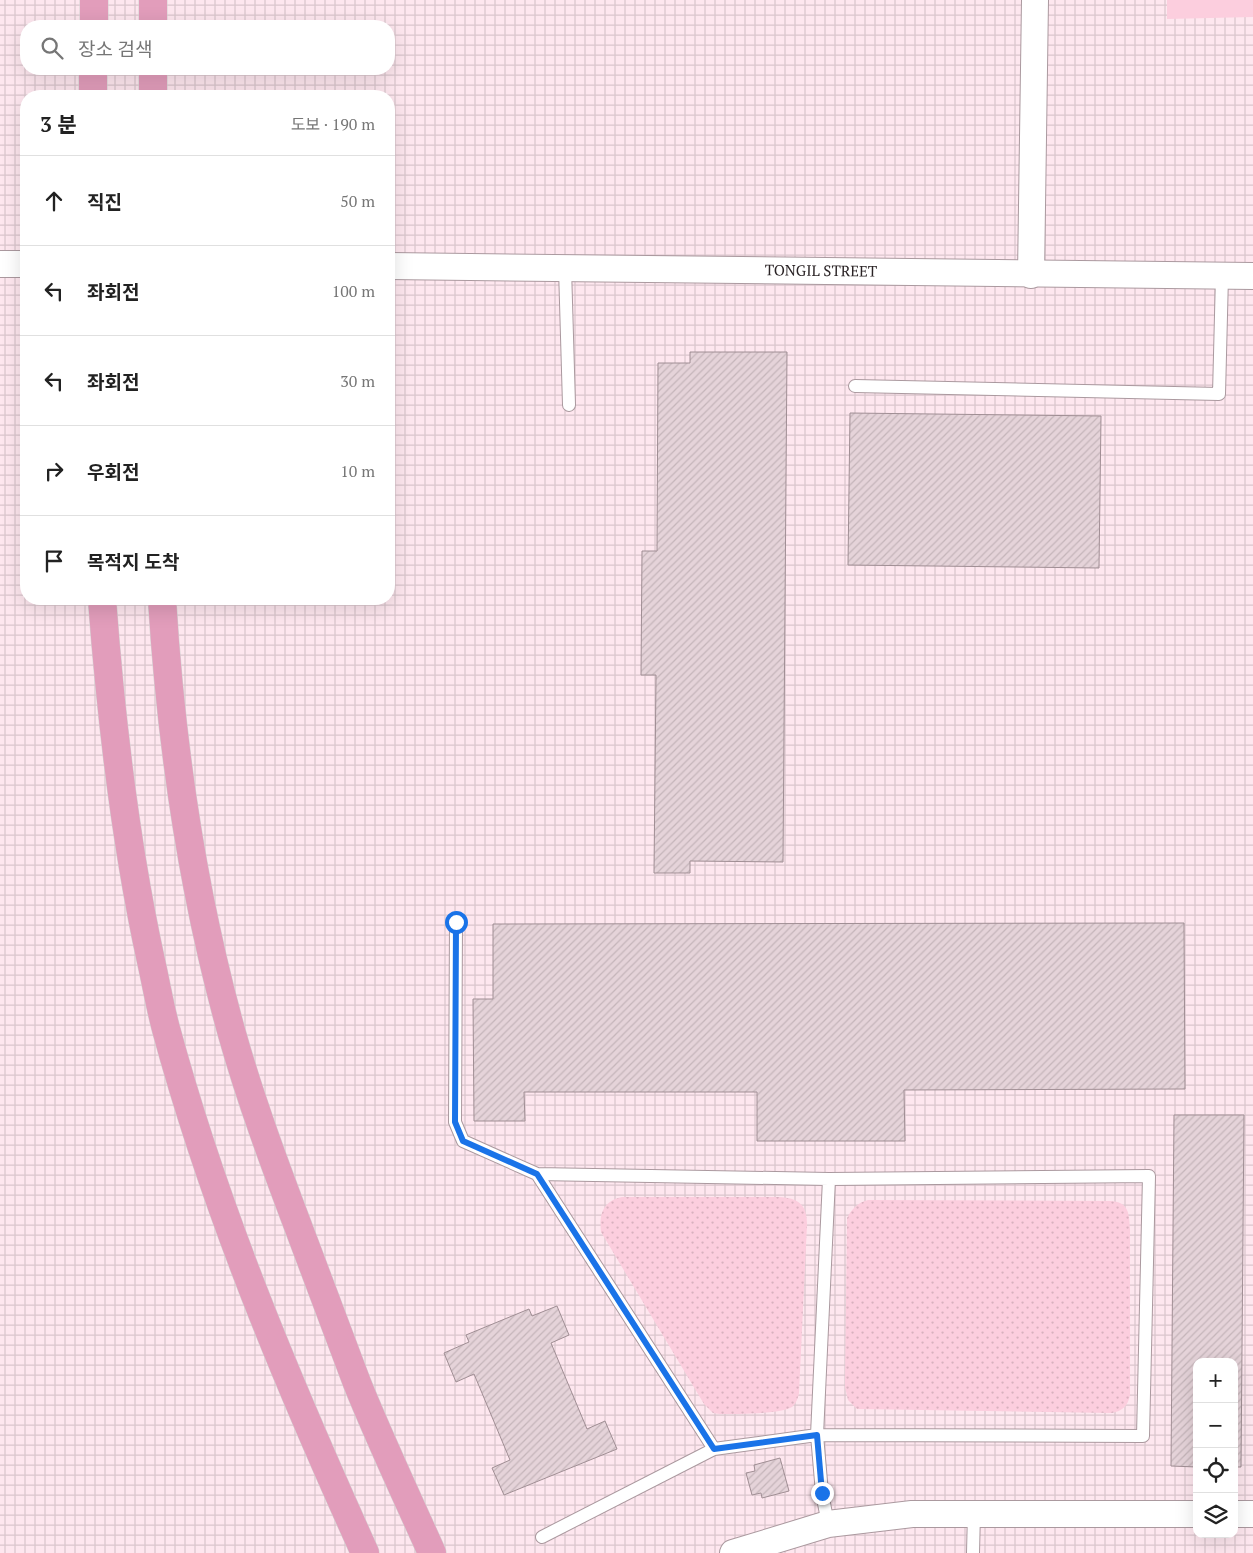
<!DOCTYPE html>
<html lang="ko">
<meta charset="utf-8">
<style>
body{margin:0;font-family:"PT Serif","Noto Sans KR",serif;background:#f2f2f2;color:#222}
.controls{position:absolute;right:15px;bottom:15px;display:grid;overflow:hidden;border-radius:10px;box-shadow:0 5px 20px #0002}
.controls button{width:45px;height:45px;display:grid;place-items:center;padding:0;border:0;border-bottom:1px solid #e0e0e0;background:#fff;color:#222;font:25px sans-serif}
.stop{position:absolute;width:15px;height:15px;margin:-11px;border:4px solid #1a73e8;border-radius:50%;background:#fff}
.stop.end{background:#1a73e8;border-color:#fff;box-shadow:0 1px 5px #0008}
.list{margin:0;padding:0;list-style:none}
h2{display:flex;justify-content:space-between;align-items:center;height:65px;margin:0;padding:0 20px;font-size:21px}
h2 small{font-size:16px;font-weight:400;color:#767676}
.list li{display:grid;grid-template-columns:32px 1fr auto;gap:15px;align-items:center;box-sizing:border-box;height:90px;padding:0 20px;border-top:1px solid #e0e0e0}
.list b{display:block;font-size:19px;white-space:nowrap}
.list em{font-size:16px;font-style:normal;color:#767676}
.icon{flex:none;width:28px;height:28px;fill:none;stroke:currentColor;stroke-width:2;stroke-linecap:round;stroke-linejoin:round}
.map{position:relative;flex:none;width:1253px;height:1553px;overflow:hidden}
.search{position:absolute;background:#fff;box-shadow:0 5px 20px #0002;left:20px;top:20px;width:375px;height:55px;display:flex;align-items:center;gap:12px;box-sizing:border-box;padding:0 18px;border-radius:20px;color:#767676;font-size:19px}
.panel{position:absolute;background:#fff;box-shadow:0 5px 20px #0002;left:20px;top:90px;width:375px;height:515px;border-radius:20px}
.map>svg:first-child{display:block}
.industrial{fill:url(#industrial-grid);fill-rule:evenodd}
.grass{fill:url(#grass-dots)}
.pitch{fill:#fccede}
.building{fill:url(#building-hatch);stroke:#a08e94}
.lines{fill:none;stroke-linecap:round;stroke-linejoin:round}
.service-casing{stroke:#ab999f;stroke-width:14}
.minor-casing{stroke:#ab999f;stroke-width:28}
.primary-casing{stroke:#d4d3d3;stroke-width:29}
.service{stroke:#fff;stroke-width:12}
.minor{stroke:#fff;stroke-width:26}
.primary{stroke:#e29dbb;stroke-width:28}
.route{stroke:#1a73e8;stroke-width:6}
.labels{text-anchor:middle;stroke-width:5;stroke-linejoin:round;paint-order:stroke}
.street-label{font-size:15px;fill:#2a2325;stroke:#fff}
</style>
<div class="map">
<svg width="1253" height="1553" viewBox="0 0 1253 1553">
<defs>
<pattern id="industrial-grid" width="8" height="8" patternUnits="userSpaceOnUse" patternTransform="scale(1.25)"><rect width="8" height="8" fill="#fee7ef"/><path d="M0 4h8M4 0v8" fill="none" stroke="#dac6cd"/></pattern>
<pattern id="grass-dots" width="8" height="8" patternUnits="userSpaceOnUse" patternTransform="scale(1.25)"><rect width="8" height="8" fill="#fccede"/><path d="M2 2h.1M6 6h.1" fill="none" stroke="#d8b1be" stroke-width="1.8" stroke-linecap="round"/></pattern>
<pattern id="building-hatch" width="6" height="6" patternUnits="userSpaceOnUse" patternTransform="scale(1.25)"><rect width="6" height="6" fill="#e5d3d9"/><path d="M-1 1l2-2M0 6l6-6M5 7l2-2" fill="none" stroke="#c5b5ba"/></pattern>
</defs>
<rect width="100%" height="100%" fill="#fff7fa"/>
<path class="industrial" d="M0,0H1253V1553H0ZM26,26H389V69H26ZM26,96H389V599H26ZM1197,1362H1234V1534H1197Z"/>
<path class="grass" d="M622,1197H779C798,1198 807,1204 807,1224L799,1393C798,1398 796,1404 792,1407C782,1414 734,1414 720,1414L713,1413L704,1404L601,1232C599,1214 603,1201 622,1197Z
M868,1200L1110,1201C1129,1202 1129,1213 1130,1229V1395C1128,1406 1122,1411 1112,1413L857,1409L848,1400L845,1387L847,1218C852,1209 857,1203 868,1200Z"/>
<path class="pitch" d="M1167,0H1253V17L1167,19Z"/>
<path class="building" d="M690,352H787L783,862L690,861V873H654L656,675H641L642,551H657L658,363H690Z
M850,413L1101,416L1099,568L848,565Z
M1184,923L1185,1089L904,1090L905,1141H757V1092H524L525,1121H474L473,999H493V924Z
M1174,1115H1244L1241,1467H1234V1362H1197V1467L1171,1466Z
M557,1306L569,1335L551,1343L587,1429L605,1421L617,1449L504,1495L492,1468L510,1460L474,1374L456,1382L444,1353L469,1342L466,1335L529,1309L532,1316Z
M780,1458L789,1491L762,1498L761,1493L752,1495L746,1473L755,1471L754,1465Z"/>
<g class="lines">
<g class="service-casing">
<path id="service" d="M565,268L569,405
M855,386L1219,394L1222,276
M456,923L455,1122L463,1141L537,1174
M828,1524L822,1493L817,1435L1143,1436L1149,1176L829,1179L537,1174L714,1449L817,1435L829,1179
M542,1537L714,1449
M973,1553L974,1513"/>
</g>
<g class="minor-casing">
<g id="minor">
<path d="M0,264H26"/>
<path id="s1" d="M389,266L1253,276"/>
<path d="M1031,275L1035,0"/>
<path d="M1234,1514H1253"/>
<path d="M733,1553L828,1524L912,1514H1197"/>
</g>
</g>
<g class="primary-casing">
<path id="primary" d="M94,26V0
M153,26V0
M93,96V69
M153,96V69
M102,599C111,720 125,842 151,961C156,983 160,1007 166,1029C215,1210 288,1383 365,1553
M162,599C171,746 192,891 232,1034C252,1105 278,1173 304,1242C322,1289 339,1336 357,1383C380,1440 407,1497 432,1553"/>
</g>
<use href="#service" class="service"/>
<use href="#minor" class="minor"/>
<use href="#primary" class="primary"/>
</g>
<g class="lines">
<path class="route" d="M456,922L455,1122L463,1141L537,1174L714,1449L817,1435L822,1493"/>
</g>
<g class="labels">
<g class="street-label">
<text dy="5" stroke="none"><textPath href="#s1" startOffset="432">TONGIL STREET</textPath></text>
</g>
</g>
</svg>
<div class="controls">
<button>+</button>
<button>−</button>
<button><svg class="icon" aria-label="locate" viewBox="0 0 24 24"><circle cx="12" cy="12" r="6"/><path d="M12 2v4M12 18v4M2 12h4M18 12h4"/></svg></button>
<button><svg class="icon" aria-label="layers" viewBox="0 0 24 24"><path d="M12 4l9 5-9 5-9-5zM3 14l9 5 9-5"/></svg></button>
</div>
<div class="stop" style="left:456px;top:922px"></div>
<div class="stop end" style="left:822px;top:1493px"></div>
<div class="search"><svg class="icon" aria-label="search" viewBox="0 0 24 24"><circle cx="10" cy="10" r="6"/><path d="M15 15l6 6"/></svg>장소 검색</div>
<section class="panel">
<h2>3 분<small>도보 · 190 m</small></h2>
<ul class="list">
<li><svg class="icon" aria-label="ahead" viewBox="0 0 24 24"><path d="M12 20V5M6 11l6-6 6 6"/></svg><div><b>직진</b></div><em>50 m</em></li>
<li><svg class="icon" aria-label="left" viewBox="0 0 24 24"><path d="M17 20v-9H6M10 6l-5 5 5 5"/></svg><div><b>좌회전</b></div><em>100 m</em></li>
<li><svg class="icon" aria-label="left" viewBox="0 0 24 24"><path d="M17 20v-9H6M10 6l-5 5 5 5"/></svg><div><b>좌회전</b></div><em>30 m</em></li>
<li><svg class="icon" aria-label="right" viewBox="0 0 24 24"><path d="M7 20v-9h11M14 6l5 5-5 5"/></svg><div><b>우회전</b></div><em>10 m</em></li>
<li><svg class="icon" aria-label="arrive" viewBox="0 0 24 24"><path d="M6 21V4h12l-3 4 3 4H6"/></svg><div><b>목적지 도착</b></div></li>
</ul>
</section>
</div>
